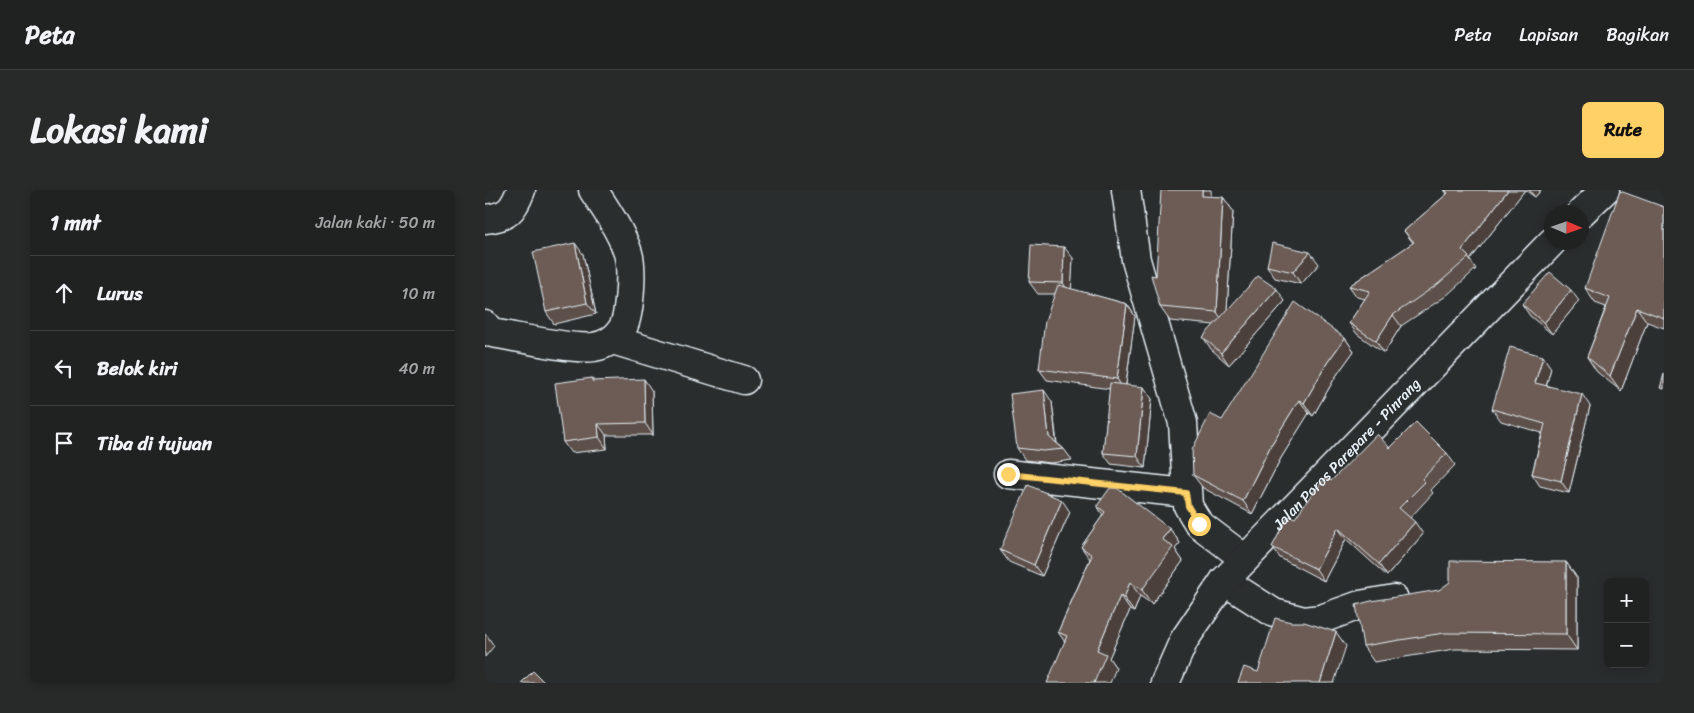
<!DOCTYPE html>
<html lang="id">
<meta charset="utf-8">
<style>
body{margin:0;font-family:Sriracha,sans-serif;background:#282a2a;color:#f1f3f6}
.controls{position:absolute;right:15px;bottom:15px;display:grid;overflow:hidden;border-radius:8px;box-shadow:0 2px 8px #0003}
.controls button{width:45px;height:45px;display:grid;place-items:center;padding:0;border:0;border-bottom:1px solid #3d3f40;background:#202222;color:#f1f3f6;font:25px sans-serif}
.compass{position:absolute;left:1059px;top:15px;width:45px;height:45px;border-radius:50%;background:#202222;box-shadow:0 2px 8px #0003;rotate:92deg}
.stop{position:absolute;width:15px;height:15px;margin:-11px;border:4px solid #ffd166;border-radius:50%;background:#fff}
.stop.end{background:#ffd166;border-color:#fff;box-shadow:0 1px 5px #0008}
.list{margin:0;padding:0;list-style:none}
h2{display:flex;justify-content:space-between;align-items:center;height:65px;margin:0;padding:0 20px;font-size:21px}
h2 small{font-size:16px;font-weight:400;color:#a2a4a5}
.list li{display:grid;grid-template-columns:32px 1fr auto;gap:15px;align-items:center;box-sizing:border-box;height:75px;padding:0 20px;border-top:1px solid #3d3f40}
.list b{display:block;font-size:19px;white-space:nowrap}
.list em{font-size:16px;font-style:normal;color:#a2a4a5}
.icon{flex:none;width:28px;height:28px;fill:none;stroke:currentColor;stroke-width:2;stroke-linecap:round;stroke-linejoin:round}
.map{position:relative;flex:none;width:1179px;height:493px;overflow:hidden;border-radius:8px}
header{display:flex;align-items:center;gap:30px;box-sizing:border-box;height:70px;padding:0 25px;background:#202222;border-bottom:1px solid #3d3f40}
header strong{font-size:24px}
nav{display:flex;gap:28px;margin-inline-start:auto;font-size:18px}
.intro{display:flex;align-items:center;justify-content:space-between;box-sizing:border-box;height:120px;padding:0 30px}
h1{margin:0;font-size:35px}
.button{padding:12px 22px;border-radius:8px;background:#ffd166;color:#111;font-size:18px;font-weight:700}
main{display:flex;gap:30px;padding:0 30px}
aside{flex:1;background:#202222;border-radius:8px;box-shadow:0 2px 8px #0003}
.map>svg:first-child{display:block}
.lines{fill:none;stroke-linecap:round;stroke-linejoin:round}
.street-casing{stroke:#e8f1f8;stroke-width:31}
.highway-casing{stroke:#e8f1f8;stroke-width:31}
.street{stroke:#2a2d2e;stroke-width:28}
.highway{stroke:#2a2d2e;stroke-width:28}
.wall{fill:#5d4f48;stroke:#e8f1f8}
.shaded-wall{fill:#4c403b;stroke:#e8f1f8}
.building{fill:#6c5c54;stroke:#e8f1f8}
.route{stroke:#ffd166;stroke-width:6}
.labels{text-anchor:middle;stroke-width:4.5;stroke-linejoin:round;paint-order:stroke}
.street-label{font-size:15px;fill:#e8f1f8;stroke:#2a2d2e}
</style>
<header>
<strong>Peta</strong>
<nav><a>Peta</a><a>Lapisan</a><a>Bagikan</a></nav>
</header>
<div class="intro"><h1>Lokasi kami</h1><a class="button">Rute</a></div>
<main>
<aside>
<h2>1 mnt<small>Jalan kaki · 50 m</small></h2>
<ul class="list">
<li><svg class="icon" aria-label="ahead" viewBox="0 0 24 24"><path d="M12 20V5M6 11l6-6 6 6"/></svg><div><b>Lurus</b></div><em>10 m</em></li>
<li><svg class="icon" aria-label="left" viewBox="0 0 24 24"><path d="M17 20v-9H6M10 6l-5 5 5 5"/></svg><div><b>Belok kiri</b></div><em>40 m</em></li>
<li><svg class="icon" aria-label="arrive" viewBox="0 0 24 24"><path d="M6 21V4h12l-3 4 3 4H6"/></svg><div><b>Tiba di tujuan</b></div></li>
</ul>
</aside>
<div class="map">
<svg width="1179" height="493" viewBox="0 0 1179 493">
<rect width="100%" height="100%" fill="#2a2d2e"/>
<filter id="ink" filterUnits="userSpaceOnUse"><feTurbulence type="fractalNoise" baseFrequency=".02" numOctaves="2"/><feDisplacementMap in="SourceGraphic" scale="10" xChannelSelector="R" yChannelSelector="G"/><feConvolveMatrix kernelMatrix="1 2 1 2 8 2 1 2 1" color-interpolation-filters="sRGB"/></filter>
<g filter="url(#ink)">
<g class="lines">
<g class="street-casing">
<path id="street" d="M641,0L651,70L698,233L703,316L714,334L760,369
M0,29C22,27 28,21 36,0
M0,135L7,143C32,147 86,160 109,157C120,155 131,149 137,139C145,127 147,82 144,67C140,48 119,16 108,0
M128,150L259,190
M523,284L701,303
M739,391L789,423L819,431L836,429L875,415L909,409"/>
</g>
<g class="highway-casing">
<g id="highway">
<path d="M1096,23L1120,0"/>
<path id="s1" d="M680,493L699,450L739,391L1067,52"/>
</g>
</g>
<use href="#street" class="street"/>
<use href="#highway" class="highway"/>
</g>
<path class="wall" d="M959,0H1040L985,70L991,79L961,106L916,136L899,163L872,144L864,133L880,109L872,107L864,96L928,53L919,41L962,4Z
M1040,0H1056L1050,7Z
M726,7H738L748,21L742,120L800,111L744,175L726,159L718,147L730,135L685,131L675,117L671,86Z
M1179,17V138L1162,132L1136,201L1112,182L1102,167L1121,117L1110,113L1100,98Z
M98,64L111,124L69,134L61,122Z
M588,68L586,99L642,114L650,126L641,195L667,209L660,278L626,274L618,263L625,199L562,190L554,179L570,104H553L544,92Z
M834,74L816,94L790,88L782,76Z
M1094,111L1067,144L1045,126L1037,114Z
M860,148L869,161L851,186L828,226L824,223L796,268L767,324L718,298L708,285L737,230Z
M1066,178L1061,195L1105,216L1084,303L1055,296L1047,284L1057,243L1016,231L1007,219Z
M107,188L109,191L167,201L168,245H121L122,259L86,263L78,252Z
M567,212L572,253L579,259L587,270L566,273L540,270L532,258Z
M905,258L962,263L970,275L946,300L948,303L925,328L938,344L902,386L861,349L839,391L795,368L787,357L810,328Z
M612,316L685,339L695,353L690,359L698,371L667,414L655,406L649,422L645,420L624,468L631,478L580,452L573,442L605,369L596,357L618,325Z
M585,322L557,386L524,372L515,360Z
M1081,372L1092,388V460L970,459L889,472L878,456L954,400Z"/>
<path class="shaded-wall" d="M717,0H726L727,20L717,6Z
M1023,0H1040L985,70L977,60Z
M1044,0H1056L1050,7Z
M738,7L748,21L741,136L732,122Z
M90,53L98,64L111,124L102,113Z
M579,57L588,68L586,105L578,93Z
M825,62L834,74L816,94L808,82Z
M792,99L800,111L744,175L736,163Z
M1086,100L1094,111L1067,144L1059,133Z
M642,114L650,126L640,201L632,189Z
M1152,118L1162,132L1136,201L1125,186Z
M908,125L916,136L899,163L891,151Z
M860,148L869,161L851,186L828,226L819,213L842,173Z
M1058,166L1066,178L1059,204L1050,193Z
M159,189L167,201L168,245L160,233Z
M659,197L667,209L660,278L652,266Z
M559,200L567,212L572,259L564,247Z
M1097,204L1105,216L1084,303L1076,291Z
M814,210L824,223L796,268L767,324L758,311L786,255Z
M113,234L121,245L122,259L114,247Z
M577,310L585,322L557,386L549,375Z
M930,332L938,344L902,386L894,374Z
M853,338L861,349L839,391L831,379Z
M685,339L695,353L690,359L698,371L667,414L657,400L677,349Z
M1081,372L1092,388V460L1081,444Z
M645,392L655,406L649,422L639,408Z
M635,406L645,420L624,468L631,478L625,493H609L612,460Z
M851,442L861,456L849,493H835Z
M1,444L9,456L0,467V445Z"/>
<path class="building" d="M676,0H717V6L738,7L732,122L675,117L666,85L671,86Z
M960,0H1023L977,60L984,67L953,94L908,125L891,151L864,133L885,101L864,96L929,52L919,41L963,3Z
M1135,1L1179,17V128L1152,118L1125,186L1102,167L1125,108L1100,98Z
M90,53L102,113L61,122L48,62Z
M787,53L825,62L808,82L782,76Z
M546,55L579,57L578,93L544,92Z
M1065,82L1086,100L1059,133L1037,114Z
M773,86L792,99L736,163L718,147Z
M573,95L642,114L632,189L554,179L560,131Z
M810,112L860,148L842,173L819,213L814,210L786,255L758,311L708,285L707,260L725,224L737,230Z
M1025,157L1058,166L1050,193L1097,204L1076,291L1047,284L1060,234L1007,219Z
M1179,184V199L1175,198Z
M107,188V191L159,189L160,233L113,234L114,247L78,252L70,193Z
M625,193L659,197L652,266L618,263Z
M559,200L564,247L579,259L558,261L532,258L525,204Z
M931,232L962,263L937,289L940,292L914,318L930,332L894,374L853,338L831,379L787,357L802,328L805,326L810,328L829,301L841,288L846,291L892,244L905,258Z
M543,295L577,310L549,375L515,360Z
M625,298H632L685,339L677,349L688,357L657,400L645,392L639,408L635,406L612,460L621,464L609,493H562L582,446L573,442L607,365L596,357L620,322L612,316Z
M965,371L1081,372V444L959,443L878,456L871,415L886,411L954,400L965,392Z
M790,428L806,432H819L851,442L835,493H753L759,477L773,482Z
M48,481L60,493H36Z"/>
</g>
<g class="lines" filter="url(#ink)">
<path class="route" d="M523,284L701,303L703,316L714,334"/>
</g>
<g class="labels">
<g class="street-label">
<text dy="5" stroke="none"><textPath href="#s1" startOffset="295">Jalan Poros Parepare - Pinrang</textPath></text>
</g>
</g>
</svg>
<div class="controls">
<button>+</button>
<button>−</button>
</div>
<svg class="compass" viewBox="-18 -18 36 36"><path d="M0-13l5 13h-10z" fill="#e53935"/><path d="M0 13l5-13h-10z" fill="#a2a4a5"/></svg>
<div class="stop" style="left:714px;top:334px"></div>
<div class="stop end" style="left:523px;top:284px"></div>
</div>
</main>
